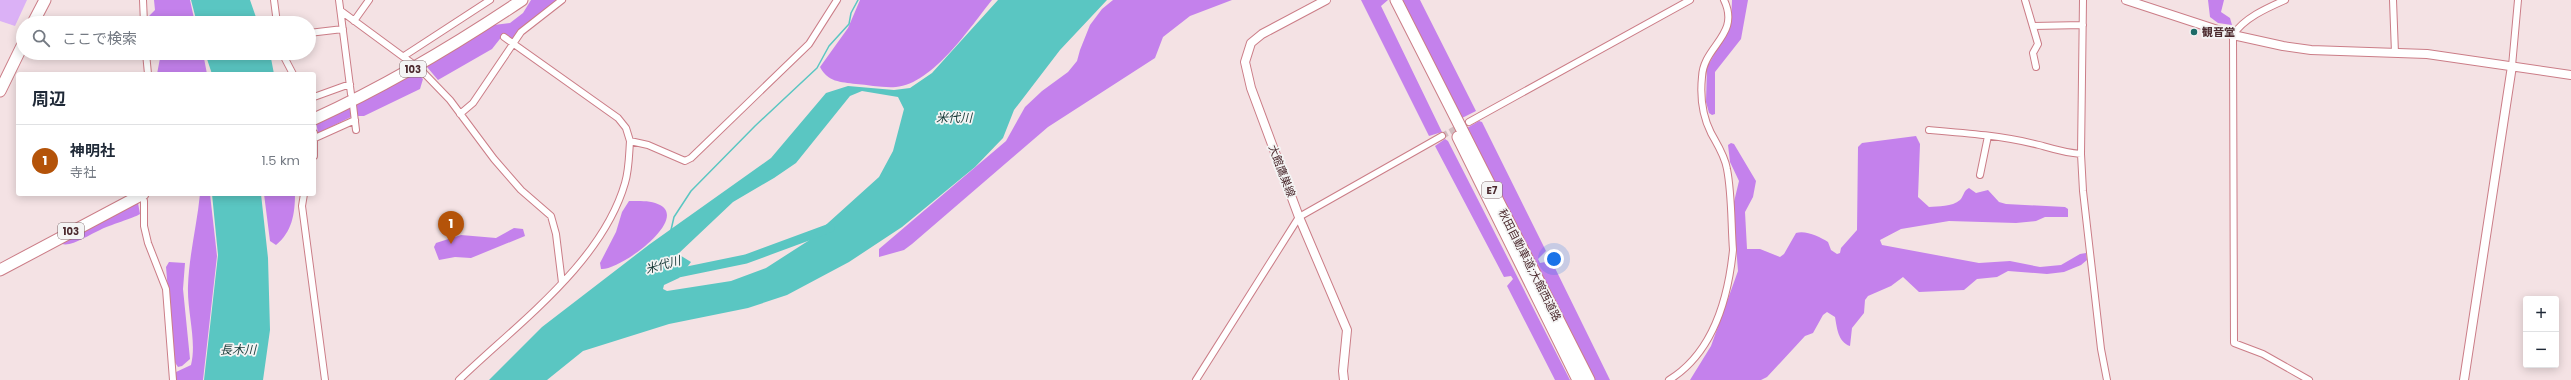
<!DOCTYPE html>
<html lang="ja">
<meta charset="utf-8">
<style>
body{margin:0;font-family:Poppins,"Noto Sans JP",sans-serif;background:#f2f2f3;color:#1f2937}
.controls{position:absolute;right:12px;bottom:12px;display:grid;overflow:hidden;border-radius:4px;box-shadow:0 2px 10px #0003}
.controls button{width:36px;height:36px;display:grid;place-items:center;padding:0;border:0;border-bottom:1px solid #e0e1e3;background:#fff;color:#1f2937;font:20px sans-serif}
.you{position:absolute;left:1554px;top:259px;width:14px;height:14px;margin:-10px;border:3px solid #fff;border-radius:50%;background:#1a73e8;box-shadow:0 0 0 6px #1a73e833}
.badge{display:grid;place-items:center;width:26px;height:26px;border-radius:50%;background:#b45309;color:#fff;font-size:13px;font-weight:700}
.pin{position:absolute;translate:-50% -33px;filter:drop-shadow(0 1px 2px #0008)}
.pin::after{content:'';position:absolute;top:21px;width:14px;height:12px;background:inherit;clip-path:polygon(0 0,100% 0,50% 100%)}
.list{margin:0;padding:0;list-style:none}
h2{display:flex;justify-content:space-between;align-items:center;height:52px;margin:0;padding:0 16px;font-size:17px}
h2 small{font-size:13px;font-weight:400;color:#747a83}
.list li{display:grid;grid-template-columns:26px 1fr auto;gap:12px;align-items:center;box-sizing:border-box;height:72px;padding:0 16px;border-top:1px solid #e0e1e3}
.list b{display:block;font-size:15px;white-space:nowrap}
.list p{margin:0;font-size:13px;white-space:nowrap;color:#747a83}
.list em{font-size:13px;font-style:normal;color:#747a83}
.icon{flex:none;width:22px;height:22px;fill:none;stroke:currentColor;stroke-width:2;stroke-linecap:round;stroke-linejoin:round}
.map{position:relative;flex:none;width:2571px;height:380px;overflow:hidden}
.search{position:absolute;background:#fff;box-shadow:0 2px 10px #0003;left:16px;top:16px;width:300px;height:44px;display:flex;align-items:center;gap:10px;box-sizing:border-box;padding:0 14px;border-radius:22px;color:#747a83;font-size:15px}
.panel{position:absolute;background:#fff;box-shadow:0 2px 10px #0003;left:16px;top:72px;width:300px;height:124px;border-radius:4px}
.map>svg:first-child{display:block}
.green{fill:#dbb1f6}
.forest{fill:#c481ec}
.water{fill:#5ac6c2;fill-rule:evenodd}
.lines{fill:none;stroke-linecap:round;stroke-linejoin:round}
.stream{stroke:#5ac6c2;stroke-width:1.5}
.river{stroke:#5ac6c2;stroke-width:9}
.street-tunnel{stroke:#d2bdc0;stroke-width:6;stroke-dasharray:6 3;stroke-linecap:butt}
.street-casing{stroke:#cb7d87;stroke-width:8}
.secondary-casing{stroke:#cb7d87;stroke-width:10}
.highway-casing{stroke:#cb7d87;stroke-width:13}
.street{stroke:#fff;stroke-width:6}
.secondary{stroke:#fff;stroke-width:8}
.highway{stroke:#fff;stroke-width:11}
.poi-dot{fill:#1d6a67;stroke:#f4f4f4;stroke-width:1.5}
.labels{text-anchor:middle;stroke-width:3.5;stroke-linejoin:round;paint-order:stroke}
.shield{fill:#f4f4f4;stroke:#7e6769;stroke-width:1}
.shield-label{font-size:10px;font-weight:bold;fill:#4b2a2e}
.poi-label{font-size:11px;font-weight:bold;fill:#4b2a2e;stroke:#f4f4f4;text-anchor:start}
.street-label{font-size:11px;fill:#4b2a2e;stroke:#f4f4f4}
.water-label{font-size:12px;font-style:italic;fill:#193b39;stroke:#f4f4f4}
</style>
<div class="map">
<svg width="2571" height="380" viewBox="0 0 2571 380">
<rect width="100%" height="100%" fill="#f4e2e4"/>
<path class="green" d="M0,0H27L15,26L0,21Z"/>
<path class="forest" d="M154,0H190L195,23H151L149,16L155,10Z
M531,0H559L513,41L503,35L492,49L438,80L427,67L430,64L494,25L510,23L523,13Z
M860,0H992C971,26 933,84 896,87C883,88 869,85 856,84C840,82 828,82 820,67L848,28Z
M1113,0H1232L1190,16L1163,37L1155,58L1048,127L912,244L904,250L879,257V249L1006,141L1025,107L1042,91L1068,72L1077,61L1080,50L1090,25L1102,9Z
M1361,0H1388L1381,6L1442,132L1429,136Z
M1402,0H1420L1476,111L1462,118Z
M1732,0H1748L1741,39L1715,72V114L1712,115L1709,113L1706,102L1707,67L1731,25Z
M2208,0H2224L2221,12L2230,18L2232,25L2218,23L2210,17Z
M161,53H203L207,74H157Z
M416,72L423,79L420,89L364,116H356V102Z
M350,107L351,117L318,133L316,122Z
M1479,121L1482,122L1546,251L1538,259L1540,263L1550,261L1554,266L1610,380H1594L1467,128Z
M1916,136L1920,144L1918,197L1929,207C1938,206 1952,207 1960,200C1964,196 1963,191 1969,188L1976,193L1988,190L1999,202L2006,204L2065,207L2068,209V217H2045L2036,221L2016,223L1949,221L1901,229L1880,240L1882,245L1979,263L2010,261L2040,267L2061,265L2080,254L2086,253L2087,260L2081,265L2064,272L2047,274L2008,271L1997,277L1977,279L1964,290L1919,292L1903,277L1891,286L1868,296L1865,300L1864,313L1852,328L1850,346C1838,342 1837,328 1835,317L1827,312L1823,315L1813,333L1805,336L1767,377L1761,380H1690L1711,346L1738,271L1733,206L1739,181L1730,162L1728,145L1731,143L1734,144L1756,181L1753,197L1745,212L1747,249H1760L1780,257L1784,254L1796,233C1806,230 1820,237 1828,242L1831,250L1837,254L1840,253L1841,248L1857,230L1858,147L1862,143Z
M1445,139L1448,141L1570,380H1555L1507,286L1513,279L1511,276L1504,277L1435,146Z
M200,194H210L217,256L203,380H175L176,372L191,365C197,341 187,312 188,286C189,255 197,225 200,194Z
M264,194H295C295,214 292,232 276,245L270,241Z
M629,201C638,201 652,200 660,205C689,220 619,271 601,269L600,263L616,232L622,212Z
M138,203L140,214C134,218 109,225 100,230C90,234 72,247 62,244L61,240Z
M514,228L523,229L525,236L471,258L455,257L439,260L434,247L436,243L461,235L496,238Z
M169,262L185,263L183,289L190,359L182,366L178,367L174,361L166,267Z"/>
<path class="water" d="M191,0H250L258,23H197Z
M998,0H1107L1060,50L1014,110L1003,138L975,167L902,227L849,262L787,295L748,308L669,324L583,351L547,380H489L542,327L650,244L771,158L826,93L848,86L894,90L910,88L932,73ZM862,91L898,97L904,109L893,151L879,177L808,241L766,268L731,281L667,291L663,289L664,285L679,278L691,262L678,254L733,202L774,178L796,163L850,96Z
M205,53H270L274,74H212Z
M212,194H261L268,258L270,330L263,380H204L218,255Z"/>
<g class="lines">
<path class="stream" d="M671,230L674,217L691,191L755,126L817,68L829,46L849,24L851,13L858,0"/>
<path class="river" d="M673,274L746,259L830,228"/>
<path class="street-tunnel" d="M1442,136L1461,126"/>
<g class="street-casing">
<path id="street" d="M143,0L144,23
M274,0L277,23
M339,0L351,94
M2025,0L2038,44L2033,53L2036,67
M2083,0L2081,154L2083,191L2101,349L2107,380
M2285,0C2267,8 2244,18 2233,35L2234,343L2263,354L2309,380
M2393,0L2395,53
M341,11L413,64
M354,21L369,0
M2033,26L2083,25
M309,33L343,29
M504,37L618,118L626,128L630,141
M146,53L148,74
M282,53L293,74
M404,56L490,0
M2512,66L2518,0
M422,71L450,100L494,159L521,190L551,216L556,234L562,283
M314,97L350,84
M353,105L356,130
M460,114L473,103L521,32L562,0
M1469,122L1690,0
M1929,130C1966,133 2004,136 2039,145C2053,149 2065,153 2081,154
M314,133V156
M315,138L355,120
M1980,175L1988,136
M304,194L302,206L325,380
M144,201V226L148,243L166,289L173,380
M459,380C517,324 602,263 625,183C629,170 629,155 630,141L648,145L685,161L691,158L809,44L837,0
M1196,380L1299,217L1442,136
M1669,380C1713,353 1728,300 1733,250C1731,224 1732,195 1727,169C1725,156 1717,144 1711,133C1702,115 1700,96 1702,77C1703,46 1741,35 1724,0"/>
</g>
<g class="secondary-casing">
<path id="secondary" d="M1326,0L1262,34L1251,43L1245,62L1251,88L1299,217L1347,330L1343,371L1344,380
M2126,0L2233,35L2283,46L2311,50L2427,54L2571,75
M2464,380L2512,66"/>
</g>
<g class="highway-casing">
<path id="highway" d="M1396,0L1589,380
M33,23L45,0
M0,91L23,44
M314,119C388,85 455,45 522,0
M1458,137L1578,380
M0,270L143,194"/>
</g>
<use href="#street" class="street"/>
<use href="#secondary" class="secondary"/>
<use href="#highway" class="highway"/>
</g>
<circle class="poi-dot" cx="2194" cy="32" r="4"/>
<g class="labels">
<g class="shield">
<rect x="400" y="61" width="26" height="16" rx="3"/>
<rect x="1482" y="182" width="20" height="16" rx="3"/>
<rect x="58" y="223" width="26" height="16" rx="3"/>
</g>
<g class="shield-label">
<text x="413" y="73">103</text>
<text x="1492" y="194">E7</text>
<text x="71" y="235">103</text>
</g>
<g class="poi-label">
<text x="2202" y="36">観音堂</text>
</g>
<g class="street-label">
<text transform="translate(1282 171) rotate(69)" y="4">大館鷹巣線</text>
<text transform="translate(1530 265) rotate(63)" y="4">秋田自動車道;大館西道路</text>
</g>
<g class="water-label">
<text x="954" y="122">米代川</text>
<text transform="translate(663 265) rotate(-15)" y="4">米代川</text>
<text x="238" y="354">長木川</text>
</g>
</g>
</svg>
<div class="controls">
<button>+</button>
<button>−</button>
</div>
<div class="you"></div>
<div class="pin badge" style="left:451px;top:244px">1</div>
<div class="search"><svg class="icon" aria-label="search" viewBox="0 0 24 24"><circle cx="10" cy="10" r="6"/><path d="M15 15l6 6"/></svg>ここで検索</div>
<section class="panel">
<h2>周辺<small></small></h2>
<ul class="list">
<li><span class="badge">1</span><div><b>神明社</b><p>寺社</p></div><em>1.5 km</em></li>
</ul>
</section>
</div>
